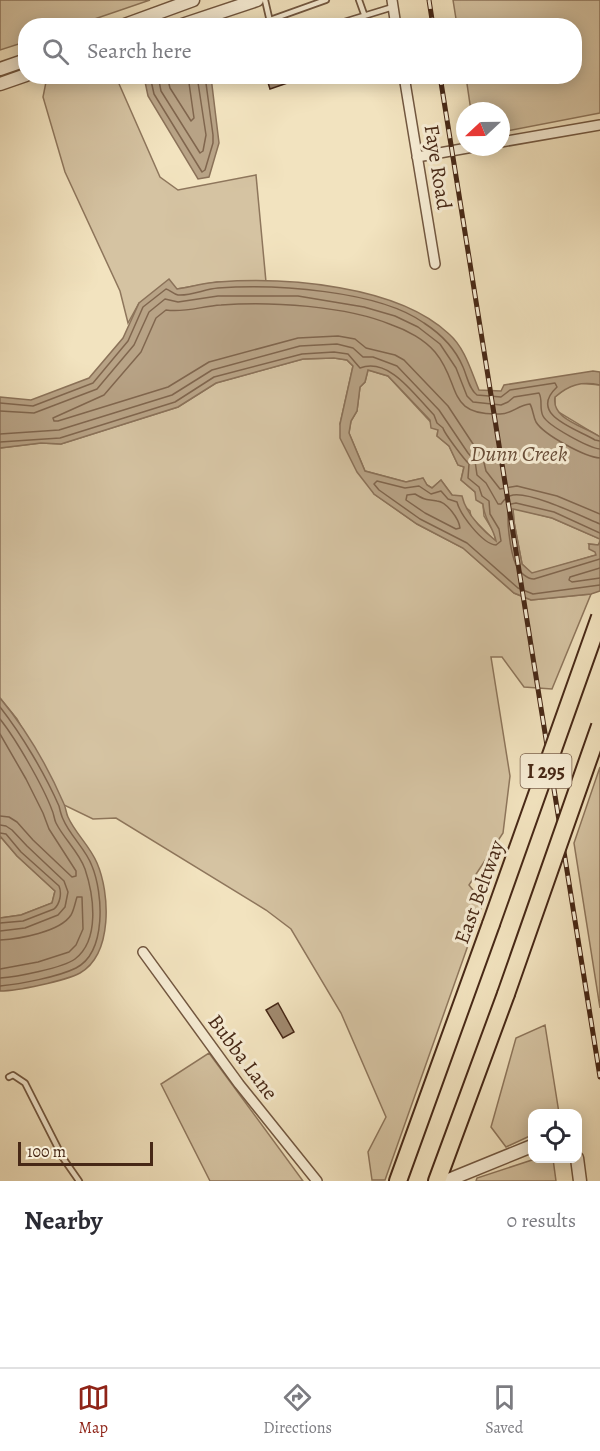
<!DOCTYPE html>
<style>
body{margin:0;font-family:Alegreya,serif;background:#f7f7f7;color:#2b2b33}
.controls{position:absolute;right:18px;bottom:18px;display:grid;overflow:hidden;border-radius:12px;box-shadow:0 3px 15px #0003}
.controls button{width:54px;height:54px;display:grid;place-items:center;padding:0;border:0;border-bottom:2px solid #e1e1e2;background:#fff;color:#2b2b33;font:30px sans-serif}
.compass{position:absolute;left:456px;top:102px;width:54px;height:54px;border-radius:50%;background:#fff;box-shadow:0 3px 15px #0003;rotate:248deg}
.scale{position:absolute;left:18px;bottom:15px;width:135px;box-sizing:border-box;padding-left:6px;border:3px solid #472816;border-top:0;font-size:16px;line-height:21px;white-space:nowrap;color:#472816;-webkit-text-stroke:4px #f7edd5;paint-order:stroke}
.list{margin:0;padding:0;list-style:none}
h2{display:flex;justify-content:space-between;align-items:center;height:78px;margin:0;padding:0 24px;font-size:26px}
h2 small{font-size:20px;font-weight:400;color:#7c7c81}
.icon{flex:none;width:33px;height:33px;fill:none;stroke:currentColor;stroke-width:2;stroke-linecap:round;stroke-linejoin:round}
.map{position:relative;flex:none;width:600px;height:1181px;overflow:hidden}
.search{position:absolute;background:#fff;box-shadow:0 3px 15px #0003;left:18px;right:18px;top:18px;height:66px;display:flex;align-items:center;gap:15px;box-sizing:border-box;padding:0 21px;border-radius:24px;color:#7c7c81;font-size:22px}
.sheet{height:186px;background:#fff}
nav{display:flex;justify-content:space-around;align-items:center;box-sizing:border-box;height:84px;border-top:2px solid #e1e1e2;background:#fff;font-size:16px;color:#7c7c81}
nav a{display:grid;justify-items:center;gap:3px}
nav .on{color:#8f2418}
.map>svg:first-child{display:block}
.green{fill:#d5c3a2;stroke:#8e765c;stroke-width:1.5}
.water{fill:#b8a386;stroke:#8b7259;stroke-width:1.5;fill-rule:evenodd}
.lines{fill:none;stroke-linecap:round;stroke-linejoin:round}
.shore{stroke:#80664e;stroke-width:1.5}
.building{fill:#a0896e;stroke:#472816;stroke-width:1.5}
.service-casing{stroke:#725740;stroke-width:8}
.minor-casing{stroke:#725740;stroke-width:12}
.tertiary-casing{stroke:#725740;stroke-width:15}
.motorway-casing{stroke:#472816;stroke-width:20}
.service{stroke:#f7edd5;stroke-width:4.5}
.minor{stroke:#f7edd5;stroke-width:9}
.tertiary{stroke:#f7edd5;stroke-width:12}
.motorway{stroke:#f2e3bf;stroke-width:16}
.rail-casing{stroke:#472816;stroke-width:5}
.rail{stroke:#f7edd5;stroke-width:3;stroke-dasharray:9;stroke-linecap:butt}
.motorway-bridge-casing{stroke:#472816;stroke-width:20;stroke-linecap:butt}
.motorway-bridge{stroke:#f2e3bf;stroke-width:16}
.labels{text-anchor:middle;stroke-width:6;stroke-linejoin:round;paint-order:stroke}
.shield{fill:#f7edd5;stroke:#7c634f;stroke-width:1.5}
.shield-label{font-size:20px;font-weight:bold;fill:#472816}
.street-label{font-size:21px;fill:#472816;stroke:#f7edd5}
.water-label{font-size:22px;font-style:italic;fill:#694d38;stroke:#f7edd5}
</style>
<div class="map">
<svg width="600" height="1181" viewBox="0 0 600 1181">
<rect width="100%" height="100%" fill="#f2e3bf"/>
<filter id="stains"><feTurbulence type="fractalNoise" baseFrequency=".00333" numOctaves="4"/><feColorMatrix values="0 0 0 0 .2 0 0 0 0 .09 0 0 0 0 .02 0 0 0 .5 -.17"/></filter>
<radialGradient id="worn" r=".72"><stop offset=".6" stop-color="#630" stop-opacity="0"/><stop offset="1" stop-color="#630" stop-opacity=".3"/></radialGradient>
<path class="green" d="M0,0H150L77,25L26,26L25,42L0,50Z
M453,0H600V113L501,132V111H471L466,77L574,76V26L457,25Z
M56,77H116L160,177L178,190L256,175L266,282H217L177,289L139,303L128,323L120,291L65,172L43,97L46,82Z
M334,358L347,360L353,366L340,424L374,494L417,524L463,548L514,593L531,600L591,594L552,689L524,687L502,657H491L510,776L503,833L469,885L483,903L385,1180H372L368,1152L386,1117L341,1013L291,929L266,910L116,818L93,819L64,805L17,719L0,698V448L41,443L61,444L178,407L216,383L303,359Z
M368,370L388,376L438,430L437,436L449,446L458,465L464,467L461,480L475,492L483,504L484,516L494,532L496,542L471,517L470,511L452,495L441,480L432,488L427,485L423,478L406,482L365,471L349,433L351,421L357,411L360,387L365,382Z
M579,383L600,385V437L555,410V397L566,388Z
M513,508L552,518L600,539L599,545L589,544L596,552V555L532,574L522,564L514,522Z
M600,767V1008L574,843Z
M0,836L17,856L55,891L52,903L21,915L0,918Z
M545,1025L559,1113L532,1114V1135L506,1147L491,1127L516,1038Z
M209,1053L303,1181H210L161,1084Z
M538,1158L553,1159L556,1181H476L477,1178Z"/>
<path class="water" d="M144,77H211L219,143L209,177L198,179L148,96Z
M169,279L177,289C190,287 204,283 218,282C286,277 397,285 449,334C465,348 471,371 479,390L501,391L504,385L593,371L600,372V385C581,381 569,385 555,397C551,420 585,426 600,437V539L552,518L513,509L514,522L522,564L532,573L596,555L595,552L589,549V544L598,545L600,542V591L591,594L531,600L514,593L463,548L417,524L374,494L357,472L340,438V424L353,366L347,360L334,358L303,359L216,383L178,407L61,444L41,443L0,448V397L31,400L89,378L123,338L139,303ZM368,370L388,376L430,420L431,428L438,430L437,436L449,446L458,465L464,467L461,480L475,492L476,500L483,504C484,520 493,526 496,541C481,529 466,514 462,496L452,495L441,480L432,488L427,485L423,478L406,482L365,471L349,433L351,421L357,411L360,387L365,382Z
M0,698C26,729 48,767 64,804C66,808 66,813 68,817C75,833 90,846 97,863C110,893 113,954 80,973C65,981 17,991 0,991V918L21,915L52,903L55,891L17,856L0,836Z"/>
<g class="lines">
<path class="shore" d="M150,76L154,94L202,172L205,170L213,143V135L205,76
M158,76L161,91L200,153L203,151L206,135L197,76
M167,76L170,88L191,121L194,118L188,76
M0,403L33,406L93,383L128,341L143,307L166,289C170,290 173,294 178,295C191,296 205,289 218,288C274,284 378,290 424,323C441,334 455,348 463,367C467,376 469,389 477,395L501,397L510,390L555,383L557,387C527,415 577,429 595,440L600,441
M0,411L34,413L97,389L134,345L149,312L165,299L178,302L218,296H298L364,307L395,316L418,327L440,344L456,368L467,396L473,402L501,405L508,402L514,397L539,393C543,400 539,408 543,416C548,426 589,448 600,449
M0,434L59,430L172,395L212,370L300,346L337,344L353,348L363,357H373L397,366L439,410L468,453L475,461L477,475L486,483L498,504H501C504,500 507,496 513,495C532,492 581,516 600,524
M0,442L60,438L175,402L214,377L302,354L334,352L348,354L360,368C390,357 415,396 434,415L437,423L443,428C444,433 464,459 469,464L468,478L479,487L482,496L489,501L490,514L499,529L501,541L496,545C482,544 460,514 457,502L448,499L441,491L431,494L419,486L405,488L377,481L374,484L379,490L420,519L467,543L518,588L533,594L600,585
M600,458C585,457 544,435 536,422C533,416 533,409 530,404C518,405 512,414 500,414C445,416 462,384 435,352C425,340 407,330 392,325C347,306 270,301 221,305C202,306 185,313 166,310L156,318L141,352L104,395L53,418L54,421H58L168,387L209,362L298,338L338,336L355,339L366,348L395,355L404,360L448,406L475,447L482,454L486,471L500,489L517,486L557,496L600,514
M415,494C427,501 425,499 437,501C447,502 459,519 460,528L456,529L425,513L406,500L407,495Z
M600,533L554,512L516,503L511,504C504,513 511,554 516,565C519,572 527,579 534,579L600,559
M600,568L570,577L569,580L572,582L600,578
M0,707C22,735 45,774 59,806C60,810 61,815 63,819C70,836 86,849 92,866C103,893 107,952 76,968C58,977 20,984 0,986
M0,719C16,739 43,786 52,810C54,814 54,819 56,823C64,839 79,852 85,869C94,896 100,940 75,959C63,968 16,977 0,978
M0,734L26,779L43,813L49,829L76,871V876L72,877L33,840L17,822L9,817L0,816
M0,825L6,826L12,830L27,846L64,881L68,892L65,907L58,915L25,928L0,931
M0,833L6,834L21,852L59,886C62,893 60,904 54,909L23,921L0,923
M0,940C19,939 60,932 71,915C74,910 75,903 77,897H82L83,929L76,945L69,952L38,962L0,969"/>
</g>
<path class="building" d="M266,76H302V78L270,89Z
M278,1003L294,1032L283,1038L266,1010Z"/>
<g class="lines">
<g class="service-casing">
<path id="service" d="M265,0L271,26
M359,0L364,14
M270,20L326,0
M331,26L393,7
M9,1077L13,1075L25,1083L63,1158L79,1181"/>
</g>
<g class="minor-casing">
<path id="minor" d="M392,0L396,26
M404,76L435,264
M501,142L600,125
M417,157L473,147
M143,952L239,1084L317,1181"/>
</g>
<g class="tertiary-casing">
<path id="tertiary" d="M122,26L193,0
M179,26L257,0
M0,69L26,60
M0,84L26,75
M577,1158L580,1181
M446,1181L532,1146"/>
</g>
<g class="motorway-casing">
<path id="motorway" d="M398,1181L491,924
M437,1181L506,994"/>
</g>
<use href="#service" class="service"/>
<use href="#minor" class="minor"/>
<use href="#tertiary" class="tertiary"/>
<use href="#motorway" class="motorway"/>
<g class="rail-casing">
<path id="rail" d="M429,0L433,26
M440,76L600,1077"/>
</g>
<use href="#rail" class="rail"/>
<g class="motorway-bridge-casing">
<path id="motorway-bridge" d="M491,924L600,617
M506,994L600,726"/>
</g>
<use href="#motorway-bridge" class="motorway-bridge"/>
</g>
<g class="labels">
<rect class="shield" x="520.5" y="754" width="51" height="34" rx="4.5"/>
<g class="shield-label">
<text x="546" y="778">I 295</text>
</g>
<g class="street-label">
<text transform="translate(438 167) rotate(81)" y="7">Faye Road</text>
<text transform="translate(479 892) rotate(-70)" y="7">East Beltway</text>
<text transform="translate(243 1057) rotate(53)" y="7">Bubba Lane</text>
</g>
<g class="water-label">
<text x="519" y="461">Dunn Creek</text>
</g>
</g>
<rect width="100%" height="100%" filter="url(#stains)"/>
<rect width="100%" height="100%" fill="url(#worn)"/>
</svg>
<div class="controls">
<button><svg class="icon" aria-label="locate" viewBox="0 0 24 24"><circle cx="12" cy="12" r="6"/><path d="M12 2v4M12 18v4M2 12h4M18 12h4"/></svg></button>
</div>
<svg class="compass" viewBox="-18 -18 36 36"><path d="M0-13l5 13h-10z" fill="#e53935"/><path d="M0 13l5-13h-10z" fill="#7c7c81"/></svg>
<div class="scale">100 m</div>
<div class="search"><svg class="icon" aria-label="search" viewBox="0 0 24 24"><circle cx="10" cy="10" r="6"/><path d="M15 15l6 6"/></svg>Search here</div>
</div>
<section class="sheet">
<h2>Nearby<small>0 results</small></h2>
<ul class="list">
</ul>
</section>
<nav>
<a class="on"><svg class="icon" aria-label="map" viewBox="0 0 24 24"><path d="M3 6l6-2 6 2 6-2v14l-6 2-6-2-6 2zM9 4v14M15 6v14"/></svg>Map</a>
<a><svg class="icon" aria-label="directions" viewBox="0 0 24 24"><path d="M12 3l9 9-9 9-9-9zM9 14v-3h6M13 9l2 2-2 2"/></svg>Directions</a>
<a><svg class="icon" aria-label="saved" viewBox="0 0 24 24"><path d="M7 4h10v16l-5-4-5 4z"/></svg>Saved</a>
</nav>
